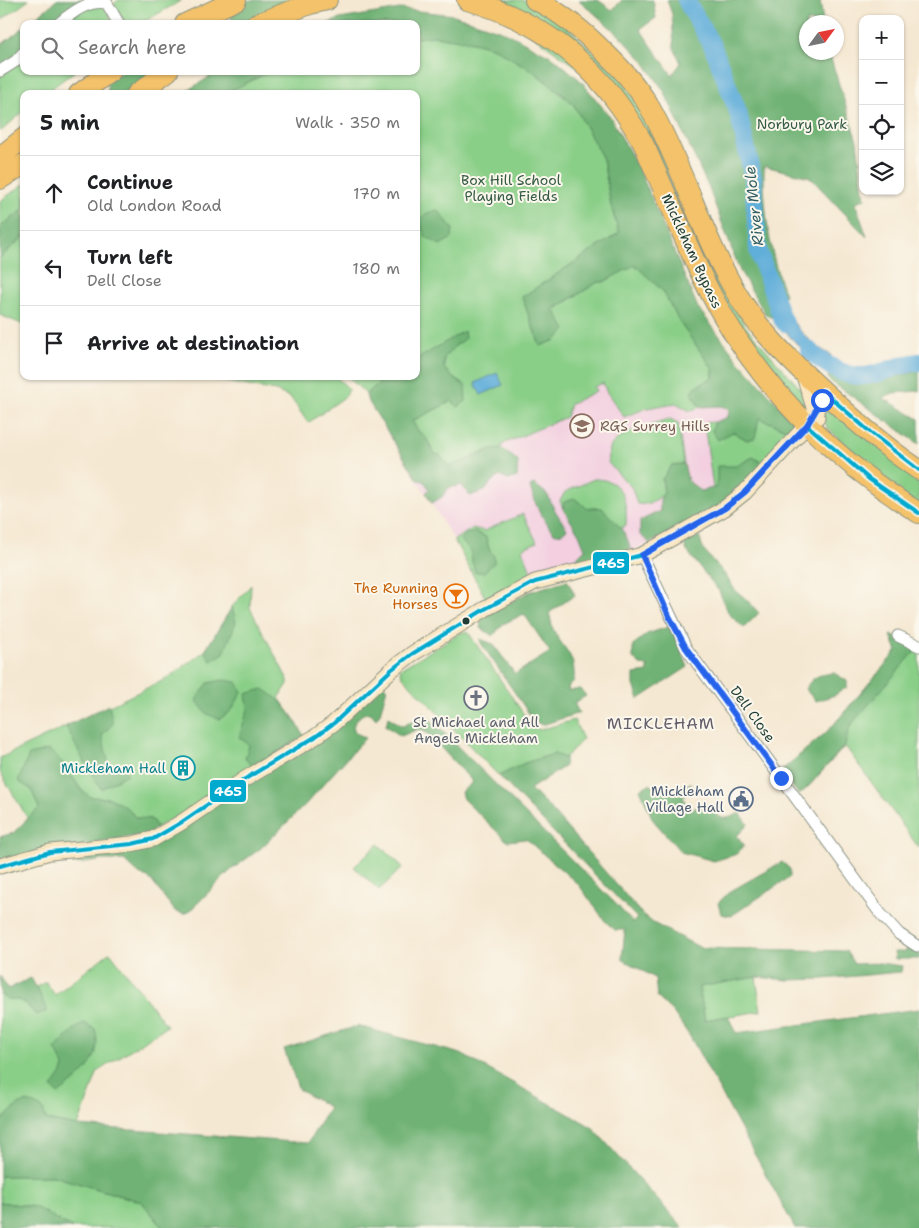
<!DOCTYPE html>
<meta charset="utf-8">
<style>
body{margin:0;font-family:"Shantell Sans",sans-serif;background:#f2f2f2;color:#202124}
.controls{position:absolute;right:15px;top:15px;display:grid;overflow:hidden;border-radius:10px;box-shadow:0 1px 4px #0004}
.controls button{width:45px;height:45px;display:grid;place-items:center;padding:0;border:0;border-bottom:1px solid #e0e0e0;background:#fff;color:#202124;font:25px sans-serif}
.compass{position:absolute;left:799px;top:15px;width:45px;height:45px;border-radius:50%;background:#fff;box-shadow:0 1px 4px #0004;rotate:57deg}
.stop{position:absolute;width:15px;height:15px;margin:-11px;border:4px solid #2563eb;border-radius:50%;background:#fff}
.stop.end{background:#2563eb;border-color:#fff;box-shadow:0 1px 5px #0008}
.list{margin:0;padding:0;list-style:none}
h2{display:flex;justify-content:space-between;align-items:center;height:65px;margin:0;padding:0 20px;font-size:21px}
h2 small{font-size:16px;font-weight:400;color:#757577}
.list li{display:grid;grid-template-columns:32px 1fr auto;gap:15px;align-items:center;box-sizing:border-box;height:75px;padding:0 20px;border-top:1px solid #e0e0e0}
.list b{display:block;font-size:19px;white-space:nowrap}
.list p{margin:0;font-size:16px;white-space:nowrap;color:#757577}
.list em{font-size:16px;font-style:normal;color:#757577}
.icon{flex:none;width:28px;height:28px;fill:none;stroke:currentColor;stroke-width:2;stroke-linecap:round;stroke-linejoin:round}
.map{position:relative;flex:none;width:919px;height:1228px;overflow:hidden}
.search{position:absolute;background:#fff;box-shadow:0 1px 4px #0004;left:20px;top:20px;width:400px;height:55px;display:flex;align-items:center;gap:12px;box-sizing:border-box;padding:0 18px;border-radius:10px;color:#757577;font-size:19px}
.panel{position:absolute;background:#fff;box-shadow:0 1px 4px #0004;left:20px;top:90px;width:400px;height:290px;border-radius:10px}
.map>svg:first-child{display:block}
.built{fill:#f3cfe0}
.green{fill:#8acf88;stroke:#54865e}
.forest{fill:#6fb274;stroke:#477854}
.water{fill:#60aeda;stroke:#407687}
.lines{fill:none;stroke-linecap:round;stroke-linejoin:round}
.river{stroke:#60aeda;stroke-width:18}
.street-casing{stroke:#8a9283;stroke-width:13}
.secondary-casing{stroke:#8a9283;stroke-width:17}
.highway-casing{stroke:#8a9283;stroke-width:22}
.street{stroke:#fff;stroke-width:11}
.secondary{stroke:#fae7c3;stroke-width:15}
.highway{stroke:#f3c26a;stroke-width:20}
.bus-1-casing{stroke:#fbf7ec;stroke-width:8}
.bus-1{stroke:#00a9ce;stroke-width:4}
.route{stroke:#2563eb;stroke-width:6}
.bus-dot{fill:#1f3d34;stroke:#fbf7ec;stroke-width:2}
.labels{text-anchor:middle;stroke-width:4;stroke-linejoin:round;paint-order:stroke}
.park-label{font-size:14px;fill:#345a45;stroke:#fbf7ec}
.street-label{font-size:14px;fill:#1f3d34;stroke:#fbf7ec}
.education-label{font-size:14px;fill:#785e54;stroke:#fbf7ec;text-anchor:start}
.food-label{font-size:14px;fill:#c56008;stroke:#fbf7ec;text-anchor:end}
.worship-label{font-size:14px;fill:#5b616d;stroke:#fbf7ec}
.culture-label{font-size:14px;fill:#0d838f;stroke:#fbf7ec;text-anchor:end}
.service-label{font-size:14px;fill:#4e5e75;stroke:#fbf7ec;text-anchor:end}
.water-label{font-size:15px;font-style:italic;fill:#325f66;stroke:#fbf7ec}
.quarter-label{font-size:16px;letter-spacing:1px;fill:#635e6a;stroke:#fbf7ec}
.line-badge{stroke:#fbf7ec;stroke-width:2}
.badge-label{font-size:14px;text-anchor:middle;font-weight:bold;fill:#fff}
</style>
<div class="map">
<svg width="919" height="1228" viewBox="0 0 919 1228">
<rect width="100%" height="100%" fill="#fbf7ec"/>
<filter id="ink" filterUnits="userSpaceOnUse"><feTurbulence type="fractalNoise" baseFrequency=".02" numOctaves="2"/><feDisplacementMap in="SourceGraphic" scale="10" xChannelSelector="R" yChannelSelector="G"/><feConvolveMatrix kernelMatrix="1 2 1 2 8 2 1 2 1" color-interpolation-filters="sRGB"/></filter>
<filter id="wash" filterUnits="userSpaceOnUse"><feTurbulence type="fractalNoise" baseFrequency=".0096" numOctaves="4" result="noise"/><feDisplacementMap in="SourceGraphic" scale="20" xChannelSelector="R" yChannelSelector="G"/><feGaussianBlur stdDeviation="1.12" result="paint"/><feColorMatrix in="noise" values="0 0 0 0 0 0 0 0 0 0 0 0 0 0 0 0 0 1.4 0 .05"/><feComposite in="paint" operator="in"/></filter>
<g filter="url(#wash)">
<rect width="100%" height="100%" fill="#f5e8d2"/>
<path class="built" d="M522,297L700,407L721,406L766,420L793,432L646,545L626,553L576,566L551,570L486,599L454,540L367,399L366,394L388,376H416V360Z"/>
<path class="green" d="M0,0H29L0,21Z
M57,0H100L114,24H28Z
M118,0H182L140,24H126L114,4Z
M483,0H525L556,17L619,75L654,131L647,137L626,102Z
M24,27V71H75L44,94H24V111L0,132V46Z
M435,36L473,42L492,47L510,56L533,71L574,105L603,159L611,206L619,233L522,297L540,346L556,340L554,310L598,282H604L635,264L663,291L680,323L713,369V377L694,388L692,393L700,407L690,411L676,403L647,408L624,417L606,391L603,383L594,387L596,391L570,404L566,417L503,444L501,448L488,450L469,460L449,466L435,455L425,436L419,432L412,421L452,401L465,385L453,378L444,368V358L455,346L465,339L463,332L416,360V94H224L271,71H416V38Z
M24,184V209L0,227V201Z
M24,236V325L0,315V258Z
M715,272L746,327L799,387L808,401L807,409L803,411L743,333L707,273Z
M194,376H335L349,389L346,396L308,423L291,398L276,391Z
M347,376H388L366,394Z
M830,410L919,478V507L878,477L827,427L823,417L825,412Z
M759,418L793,432L764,464L753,457L736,467L718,487L713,488L704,423L715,422L712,431L733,432L747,440Z
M670,419L678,423L684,464L672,465L662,479L664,493C658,500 646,506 637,504L632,488L608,463C609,458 609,450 611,446C619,432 655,423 670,419Z
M594,479C600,479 608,480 614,484C626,493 627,511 626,525L622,528L616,525L602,508H587L564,502L563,509L560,501L565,492Z
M523,514L537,542L522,549L534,578L486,599L454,540L473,528L484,531Z
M251,585L250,608L288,680V684L279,698L295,720L304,736L184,813L157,827L151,819L136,818L127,808L110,798H91L82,791L63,763L18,781L31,789L39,808L28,819L0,772V758L166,679L205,651L232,607Z
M462,632H468L531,725L540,730L574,720L583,739L565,758L554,754L525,763L499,776L402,676L400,669Z
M891,635L919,650V848L845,746L808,787L781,771L829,730L897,651Z
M378,844L403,867L379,890L354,867Z
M110,952L167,1026L98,1071L78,1126L46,1120L21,1103L0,1122V994C10,1001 15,997 24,1003C28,1006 32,1011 36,1015L39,992L36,987L46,982L55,995Z
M756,977L761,1011L705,1020L699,987Z
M0,1176H53L142,1202L163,1228H72L35,1207L0,1202Z"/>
<path class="forest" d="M57,0H94L65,24H28Z
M250,0H299L262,16L238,24L231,19L232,12L240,4Z
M579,0H598L612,10L622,0H653L656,18L640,29L672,75L681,63L674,48L672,14L667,0H820L823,22H806V52L829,53L857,141L863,191H864L865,199L855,202L867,237L810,177L764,166C763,209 770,255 785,295L773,304V318L766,315L740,271L708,186L664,91L642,59L618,34Z
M400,9L454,15L507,33L554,58L581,81L611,118L640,171L698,308L739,361L795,423L793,432L759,418L755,438L747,440L733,432L718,440L712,431L715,422L728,417L729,409L721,406L700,407L692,393L694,388L713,377V369L680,323L663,291L635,265L603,282H598L554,309L566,330L556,340L540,346L522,297L619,233L611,206L603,159L574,105L561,93L533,71L492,47L473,42L435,36L416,38V24H326L340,19Z
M24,27V59L0,77V46Z
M123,71H158L123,94H111L108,92L107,82Z
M219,71H271L224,94H182Z
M648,131H654L715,272L707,273L647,137Z
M24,209V236L0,258V227Z
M438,210L453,229L452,238L440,245L426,237L418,220L427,213Z
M464,331L465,339L455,346L444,358V368L453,378L465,385L466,401L458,407L452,401L412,421L419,432L425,436L435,454L440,455L449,466C467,461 483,451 501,448L518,461L517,477L508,480L500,476L491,482L486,490L470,496L462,485L448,488L442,497L432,503L426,493L429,489L424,481L418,480L367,399L366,394L388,376H416V360Z
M919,371V391L893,393L883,398L919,419V444L829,380L828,376L830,372L858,385Z
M753,457L764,464L724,503L650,543L640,535V521L660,511V499L664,493L662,479L672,465L684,464L688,481L701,491L717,487V466H736Z
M534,484L547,494L554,509L567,529L562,533L555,534C543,521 534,503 530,486Z
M574,498L587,508H602C613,521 627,530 630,548L626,553L576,566L578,556L585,549L579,534L563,509L564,502Z
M475,532L486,537L489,549L494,556V563L484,572H475L472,562L471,551L460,540L466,534Z
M699,536L704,551L723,572L735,590L746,599L759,613L744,628L729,614L719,591L687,551L684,544Z
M567,580L575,595L549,613C551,618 551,624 553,629C563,650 576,653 574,681L568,687L569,691L581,689L586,696L574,703L579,713L542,725L534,721L481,643L480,639L493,644L515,674L550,652L524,614L503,624L493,636L481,628L480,619L529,592Z
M232,607L236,622L224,653L211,661L205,651Z
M671,626L688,667L639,699L634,685V674L648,672V666L640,665L633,658V645L647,634Z
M891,635L917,649L850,726L845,745L808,787L799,795L781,771L829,730L897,651Z
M834,673L847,681V687L835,695L816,701L805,689C814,675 819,675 834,673Z
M223,680L237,682L242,692L231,711L220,719L207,714L196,700L208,683Z
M380,686H385L387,688L380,713L376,719L371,713C361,712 358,718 353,726L355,732L365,738L304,806L261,848L231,870L190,911L183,914L175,911L150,879L139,874L124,860H103L77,864L75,858L70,860V853L135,846L263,773L301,754L336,728Z
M263,689C284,701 292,715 304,736L253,766L245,759L249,745L239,737L248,709L246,694Z
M109,705L113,724L102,735L109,766L123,765L127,774L101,789L80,754L66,726Z
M424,713L616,904L633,923L637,918L499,776L525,763L554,754L565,758V766L530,789L546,804L642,914L653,923L701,948L846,951L854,964L879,963L902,966L901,972L823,979L789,980L756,977L699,987L705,1020L728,1016L736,1033L919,1009V1228H795L691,1038L673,1012L657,997L655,978L622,959L625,930H615L605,921L579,885L526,839L507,841L463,799L461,792L473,782L426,732L418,729L401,736L386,726L388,717L403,726L414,720L419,721Z
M49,750L63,763L82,791L91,797L110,798L127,808L136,818L151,819L157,827L151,833L0,861V837L13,833L39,808L31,789L18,781L29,755Z
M692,783L683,798L689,810L706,804C720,818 720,823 740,813L748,824L737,836L744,845L737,854L714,861L681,852L653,820L640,789L650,784L657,791Z
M782,862L790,869V877L731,916L721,914L718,903L729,892Z
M912,947L919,951V959H895L894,952H903Z
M0,976L8,989L31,978L39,992L47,1011L36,1015L25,1003L18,1000L7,999L1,994Z
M84,1023L95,1029C104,1061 80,1077 58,1094L52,1088L62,1073L64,1066L55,1049L72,1031Z
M358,1026L461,1054L592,1127L683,1228H163L142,1202L53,1176H0V1122C17,1107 21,1094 43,1109L46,1120L78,1126L308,1143L329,1107L299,1090L284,1049Z
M0,1202L35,1207L72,1228H0Z"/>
<path class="water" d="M780,299C790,322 809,344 831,355L823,370L791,338L773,314V304Z
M497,373L503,385L481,395L475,383Z"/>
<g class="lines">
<path class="river" d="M686,0L713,47L738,112L753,177L758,250L782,319L785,323
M809,350C814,357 823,361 830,366C867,389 883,366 919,362"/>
</g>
</g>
<g filter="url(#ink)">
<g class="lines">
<g class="street-casing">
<path id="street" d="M105,0L119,24
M58,24C72,13 87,0 106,3
M0,71L16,61L24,52
M642,555L686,648L880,913L899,934L917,946
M898,636L919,646"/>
</g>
<g class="secondary-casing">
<path id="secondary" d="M803,373L817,417
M0,866L50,852L132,844L153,839L182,822L245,779L315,737L334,723L391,670L412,654L485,609L535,582L642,555L725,508L745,492L807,425L822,400L823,391"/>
</g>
<g class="highway-casing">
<path id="highway" d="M467,0C544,21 600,67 639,136C646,147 650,159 655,170C677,218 695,268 722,314C769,396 839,463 919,513
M535,0C557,10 579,28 596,44C616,63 636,83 650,108C685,170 703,241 742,302C760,330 785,355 809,378C844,411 879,443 919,470
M185,24L236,0
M256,24L310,4L327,0
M79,94L111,71
M137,94L168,71
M0,157L24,138
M0,179L24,164"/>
</g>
<use href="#street" class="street"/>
<use href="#secondary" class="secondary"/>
<use href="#highway" class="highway"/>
<g class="bus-1-casing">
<path id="bus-1" d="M823,391L870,432L919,470
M807,425L869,479L919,513
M0,866L50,852L132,844L153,839L182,822L245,779L315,737L334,723L391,670L412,654L485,609L535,582L642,555L725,508L745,492L807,425L822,400L823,391"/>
</g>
<use href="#bus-1" class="bus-1"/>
</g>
</g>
<g class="lines" filter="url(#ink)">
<path class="route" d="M781,778L686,648L669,616L642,555L725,508L745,492L807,425L822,400"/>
</g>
<defs>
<g id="school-ring" transform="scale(1.25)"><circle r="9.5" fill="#fbf7ec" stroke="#8d6e63" stroke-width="1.5"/><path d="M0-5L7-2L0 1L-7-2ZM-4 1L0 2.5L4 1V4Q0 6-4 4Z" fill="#8d6e63"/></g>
<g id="bar-ring" transform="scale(1.25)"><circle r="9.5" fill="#fbf7ec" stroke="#e8710a" stroke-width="1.5"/><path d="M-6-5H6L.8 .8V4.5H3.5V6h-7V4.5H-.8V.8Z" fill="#e8710a"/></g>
<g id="church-ring" transform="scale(1.25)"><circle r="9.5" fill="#fbf7ec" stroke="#6b7280" stroke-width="1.5"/><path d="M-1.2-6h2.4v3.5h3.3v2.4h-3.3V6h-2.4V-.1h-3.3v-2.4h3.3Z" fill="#6b7280"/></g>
<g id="building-ring" transform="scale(1.25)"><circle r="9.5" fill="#fbf7ec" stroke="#0f9aa8" stroke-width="1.5"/><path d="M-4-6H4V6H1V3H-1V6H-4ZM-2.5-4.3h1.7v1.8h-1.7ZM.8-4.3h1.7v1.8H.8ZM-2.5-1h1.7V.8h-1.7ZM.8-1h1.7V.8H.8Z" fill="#0f9aa8"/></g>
<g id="civic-ring" transform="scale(1.25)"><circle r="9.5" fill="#fbf7ec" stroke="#5c6f8a" stroke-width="1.5"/><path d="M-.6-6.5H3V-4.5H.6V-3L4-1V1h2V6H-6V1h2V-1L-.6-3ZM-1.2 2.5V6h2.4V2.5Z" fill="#5c6f8a"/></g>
</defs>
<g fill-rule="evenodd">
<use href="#school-ring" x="582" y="426"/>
<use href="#bar-ring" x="456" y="596"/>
<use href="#church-ring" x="476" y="698"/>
<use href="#building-ring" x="183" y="768"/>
<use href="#civic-ring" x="741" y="799"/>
</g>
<circle class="bus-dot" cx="466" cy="621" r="4.5"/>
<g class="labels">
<g class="park-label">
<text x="802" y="129">Norbury Park</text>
<text x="511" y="185">Box Hill School<tspan x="511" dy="16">Playing Fields</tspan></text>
</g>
<g class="street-label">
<text transform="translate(692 251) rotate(65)" y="5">Mickleham Bypass</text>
<text transform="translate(753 714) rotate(54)" y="5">Dell Close</text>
</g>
<g class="education-label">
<text x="600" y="431">RGS Surrey Hills</text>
</g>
<g class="food-label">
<text x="438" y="593">The Running<tspan x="438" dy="16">Horses</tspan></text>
</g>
<g class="worship-label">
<text x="476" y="727">St Michael and All<tspan x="476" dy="16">Angels Mickleham</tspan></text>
</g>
<g class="culture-label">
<text x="166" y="773">Mickleham Hall</text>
</g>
<g class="service-label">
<text x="724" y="796">Mickleham<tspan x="724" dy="16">Village Hall</tspan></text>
</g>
<g class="water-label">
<text transform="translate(754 206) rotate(-96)" y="5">River Mole</text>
</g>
<g class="quarter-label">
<text x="661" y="729">MICKLEHAM</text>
</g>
</g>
<g class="line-badge">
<rect x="592" y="551" width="38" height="24" rx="5" fill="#00a9ce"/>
<rect x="209" y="779" width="38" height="24" rx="5" fill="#00a9ce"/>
</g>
<g class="badge-label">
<text x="611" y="568">465</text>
<text x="228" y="796">465</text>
</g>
</svg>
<div class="controls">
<button>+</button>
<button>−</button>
<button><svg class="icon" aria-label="locate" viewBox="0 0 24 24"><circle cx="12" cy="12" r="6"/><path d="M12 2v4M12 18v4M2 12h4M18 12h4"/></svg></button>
<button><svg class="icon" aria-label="layers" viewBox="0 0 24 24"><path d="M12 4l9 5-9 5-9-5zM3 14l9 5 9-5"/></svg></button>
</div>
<svg class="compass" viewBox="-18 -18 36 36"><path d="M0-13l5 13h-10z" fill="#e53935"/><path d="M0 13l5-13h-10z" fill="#757577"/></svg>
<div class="stop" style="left:822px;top:400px"></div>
<div class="stop end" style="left:781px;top:778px"></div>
<div class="search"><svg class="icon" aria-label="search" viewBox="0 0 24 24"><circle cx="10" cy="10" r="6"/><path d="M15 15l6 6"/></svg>Search here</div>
<section class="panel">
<h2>5 min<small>Walk · 350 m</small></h2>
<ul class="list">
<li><svg class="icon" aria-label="ahead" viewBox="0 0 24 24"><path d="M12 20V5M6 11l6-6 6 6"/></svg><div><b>Continue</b><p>Old London Road</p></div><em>170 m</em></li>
<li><svg class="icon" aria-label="left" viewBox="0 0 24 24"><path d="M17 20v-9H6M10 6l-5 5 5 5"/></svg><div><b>Turn left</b><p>Dell Close</p></div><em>180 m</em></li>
<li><svg class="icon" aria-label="arrive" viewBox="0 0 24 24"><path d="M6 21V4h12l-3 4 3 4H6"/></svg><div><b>Arrive at destination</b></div></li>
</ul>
</section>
</div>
